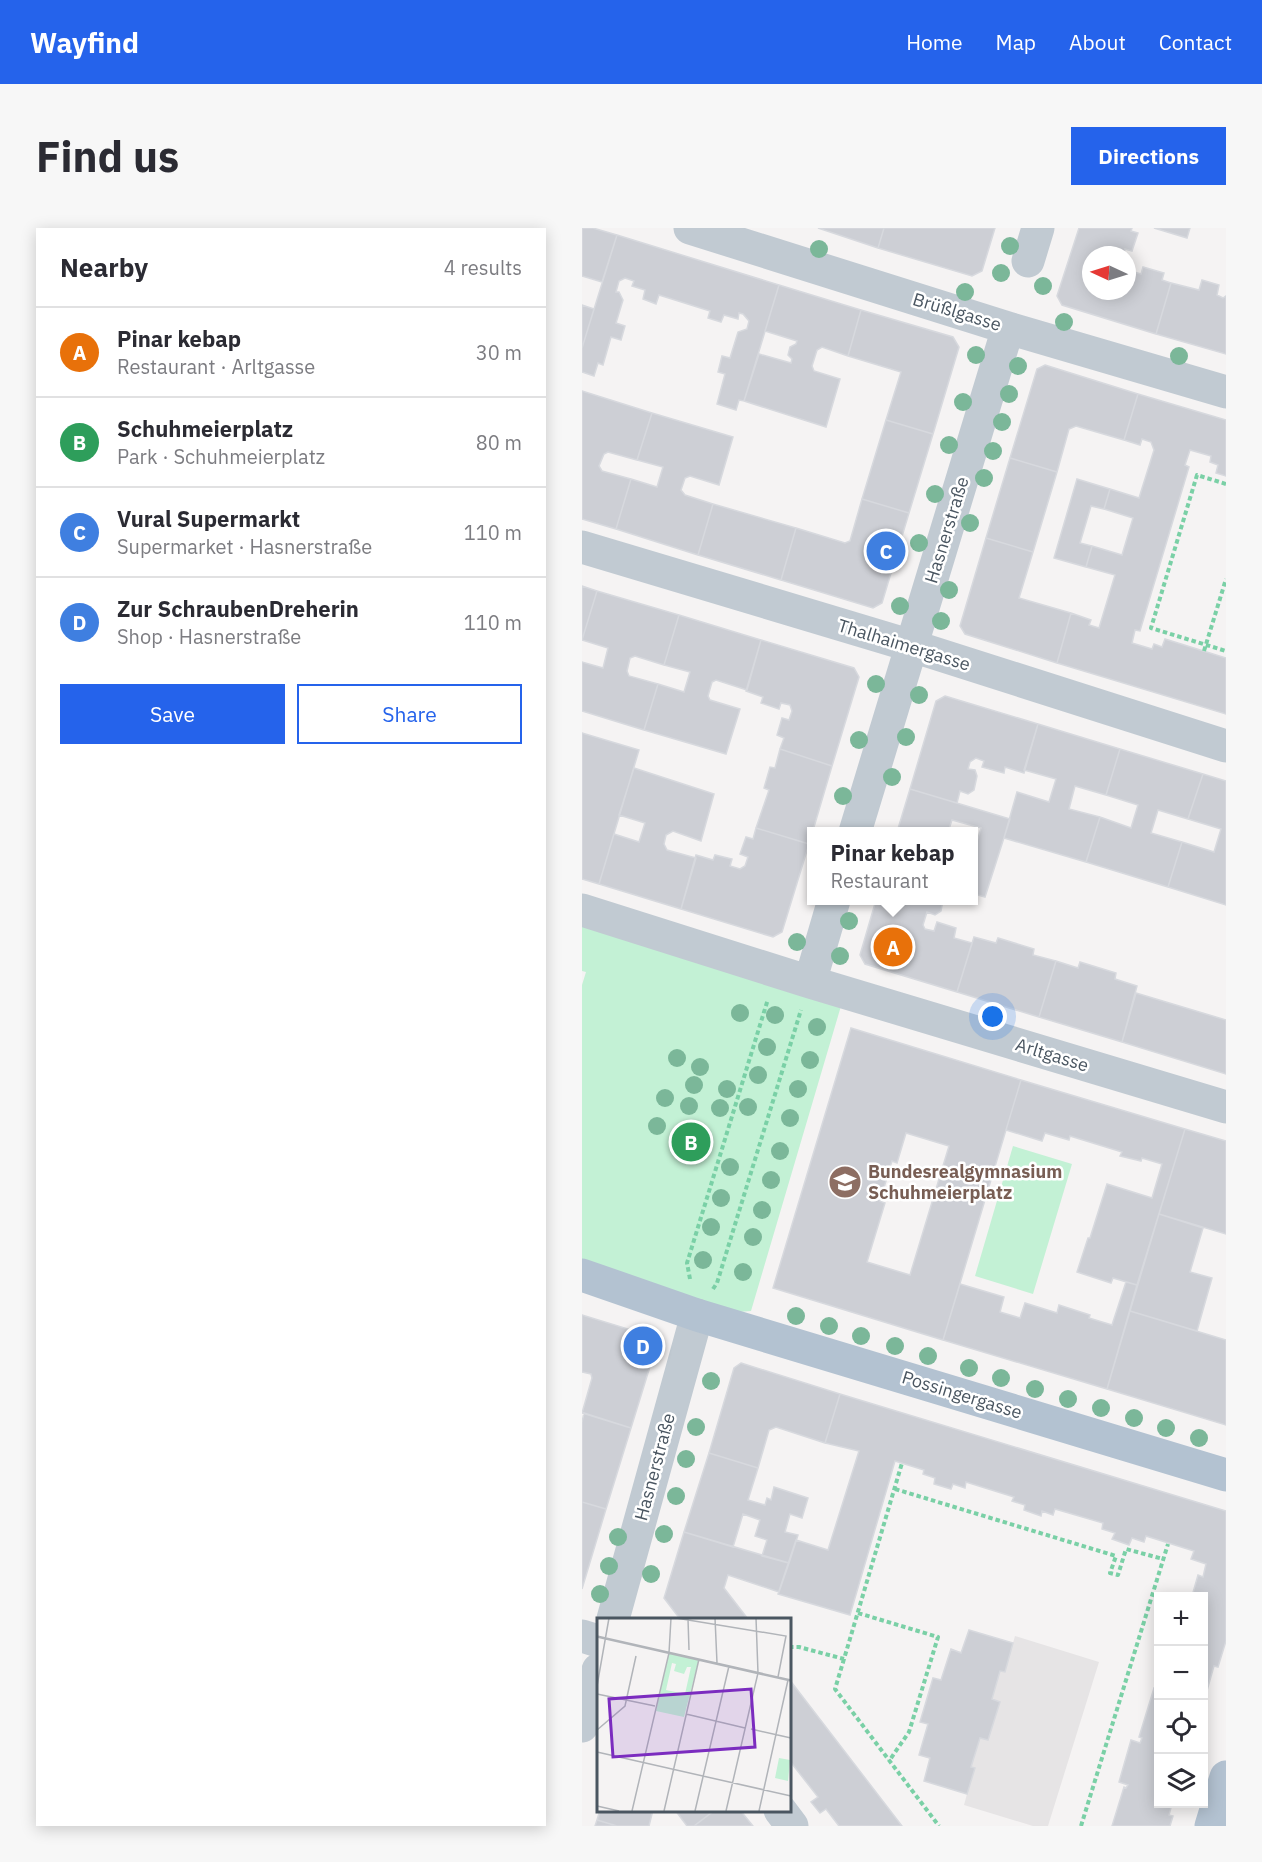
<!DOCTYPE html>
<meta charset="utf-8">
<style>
body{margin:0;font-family:"IBM Plex Sans",sans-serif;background:#f7f7f7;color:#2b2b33}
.controls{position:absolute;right:18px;bottom:18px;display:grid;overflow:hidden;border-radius:0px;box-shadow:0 3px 15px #0003}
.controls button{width:54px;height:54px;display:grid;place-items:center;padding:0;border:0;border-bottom:2px solid #e1e1e2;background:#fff;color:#2b2b33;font:30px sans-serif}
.compass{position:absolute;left:500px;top:18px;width:54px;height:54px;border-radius:50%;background:#fff;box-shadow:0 3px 15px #0003;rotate:274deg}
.you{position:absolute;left:411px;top:789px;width:21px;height:21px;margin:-15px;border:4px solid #fff;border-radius:50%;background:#1a73e8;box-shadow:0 0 0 9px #1a73e833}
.badge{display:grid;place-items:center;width:39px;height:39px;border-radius:50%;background:#2563eb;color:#fff;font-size:20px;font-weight:700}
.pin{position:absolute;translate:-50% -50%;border:3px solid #fff;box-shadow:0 2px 6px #0006}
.popup{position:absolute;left:225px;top:599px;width:171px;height:78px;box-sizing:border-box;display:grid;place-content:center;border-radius:0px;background:#fff;filter:drop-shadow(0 2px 4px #0005);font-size:20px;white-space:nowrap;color:#7c7c81}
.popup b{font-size:22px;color:#2b2b33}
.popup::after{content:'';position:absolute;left:50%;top:100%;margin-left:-12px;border:12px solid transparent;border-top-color:#fff}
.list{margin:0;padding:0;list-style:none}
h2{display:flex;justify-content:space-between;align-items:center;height:78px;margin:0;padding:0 24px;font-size:26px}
h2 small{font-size:20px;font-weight:400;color:#7c7c81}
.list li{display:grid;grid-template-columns:39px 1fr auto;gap:18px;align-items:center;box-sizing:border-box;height:90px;padding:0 24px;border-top:2px solid #e1e1e2}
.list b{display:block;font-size:22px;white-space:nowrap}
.list p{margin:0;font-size:20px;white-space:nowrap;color:#7c7c81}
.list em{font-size:20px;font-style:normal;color:#7c7c81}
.actions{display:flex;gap:12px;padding:18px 24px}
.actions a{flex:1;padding:14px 0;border:2px solid #2563eb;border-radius:0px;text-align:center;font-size:21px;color:#2563eb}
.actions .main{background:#2563eb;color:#fff}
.icon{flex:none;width:33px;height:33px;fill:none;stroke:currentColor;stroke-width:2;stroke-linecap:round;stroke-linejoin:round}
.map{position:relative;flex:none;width:644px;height:1598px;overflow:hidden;border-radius:0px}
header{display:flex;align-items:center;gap:36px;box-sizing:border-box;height:84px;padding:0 30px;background:#2563eb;color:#fff}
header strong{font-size:28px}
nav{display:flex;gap:33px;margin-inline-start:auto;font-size:21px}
.intro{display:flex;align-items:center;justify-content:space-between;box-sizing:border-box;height:144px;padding:0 36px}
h1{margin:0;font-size:42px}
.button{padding:15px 27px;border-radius:0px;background:#2563eb;color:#fff;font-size:21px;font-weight:700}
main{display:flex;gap:36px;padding:0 36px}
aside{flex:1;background:#fff;border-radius:0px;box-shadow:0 3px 15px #0003}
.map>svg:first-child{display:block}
.education{fill:#e6e4e5}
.green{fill:#c3f1d5}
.building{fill:#cdcfd5;stroke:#d7d9de;stroke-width:1.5;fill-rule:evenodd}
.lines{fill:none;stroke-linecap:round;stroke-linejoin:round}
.path{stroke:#7ad0a6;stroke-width:4;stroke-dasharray:4.5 3;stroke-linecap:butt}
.minor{stroke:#c1cad2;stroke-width:33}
.major{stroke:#b3c2d1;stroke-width:33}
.tree{fill:#7bb799}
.labels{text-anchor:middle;stroke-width:5;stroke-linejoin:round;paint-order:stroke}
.street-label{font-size:18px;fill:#4a5661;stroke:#fff}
.education-label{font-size:18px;font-weight:bold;fill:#785e54;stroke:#fff;text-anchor:start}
.inset-road{fill:none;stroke:#b1b4b9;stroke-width:1.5}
.view{fill:#7b2cbf;fill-opacity:0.15;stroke:#7b2cbf;stroke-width:3}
.inset-edge{fill:none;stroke:#4a5661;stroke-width:3}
</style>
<header>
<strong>Wayfind</strong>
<nav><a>Home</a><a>Map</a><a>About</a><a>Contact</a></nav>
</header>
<div class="intro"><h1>Find us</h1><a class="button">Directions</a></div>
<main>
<aside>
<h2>Nearby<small>4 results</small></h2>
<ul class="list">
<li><span class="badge" style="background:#e8710a">A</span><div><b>Pinar kebap</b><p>Restaurant · Arltgasse</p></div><em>30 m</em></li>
<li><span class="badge" style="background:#2e9e5b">B</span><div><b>Schuhmeierplatz</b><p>Park · Schuhmeierplatz</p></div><em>80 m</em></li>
<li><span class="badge" style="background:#3f7fe0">C</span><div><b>Vural Supermarkt</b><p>Supermarket · Hasnerstraße</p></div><em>110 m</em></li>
<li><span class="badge" style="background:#3f7fe0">D</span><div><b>Zur SchraubenDreherin</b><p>Shop · Hasnerstraße</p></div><em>110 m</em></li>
</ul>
<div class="actions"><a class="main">Save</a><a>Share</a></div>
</aside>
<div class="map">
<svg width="644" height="1598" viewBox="0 0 644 1598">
<rect width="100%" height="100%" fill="#f5f3f3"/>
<path class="education" d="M387,1402L431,1415L433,1408L517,1434L466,1598H451L382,1577L385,1566L342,1553L348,1531L337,1527L346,1496L338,1494L351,1450L359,1452L369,1421L380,1424Z"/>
<path class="green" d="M0,682L259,778L169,1083L115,1087L0,1050V757L4,744L0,743Z
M431,918L490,936L451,1066L393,1048Z"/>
<path class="building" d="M0,0H11L35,7L20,54L0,48Z
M236,0H302L296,20Z
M302,0H413L400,43L390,48L296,20Z
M497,0H550L549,3L556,5L550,23L543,21L542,27H509V63H545V42L559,46L561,39L582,45L580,52L589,55L574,106L480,77L475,68Z
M572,0H608L605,10Z
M35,7L197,57L162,173L157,172L154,182L135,176L143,146L136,144L140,128L148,130L156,104L165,101L167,93L161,86L157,85L156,91L142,87L139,94L126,90L128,83L77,67L74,76L61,71L63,62L50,58L52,53L43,50L37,53L34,64H37L41,72L34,95L43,98L39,112L29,109L21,137L16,135L12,148L0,144V120Z
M620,52L637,57L635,67L641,70L644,68V126L574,106L589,55L617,62Z
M197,57L279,82L266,128L240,119L235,122L230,138L232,143L258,151L244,199L162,173L177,126L209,135L210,131L206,127L208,119L214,116L215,113L183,103Z
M0,77L12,81L0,120Z
M279,82L371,109L377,119L351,206L304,192L319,144L266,128Z
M463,137L556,166L542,212L494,198L487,201L475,244L428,230L455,141Z
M0,163L70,185L55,232L26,224L22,226L17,238L20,243L49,251L34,301L0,291Z
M556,166L644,192V248L634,245L636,237L628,234L629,228L608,222L603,237L607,239L558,403L553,402L550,415L570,421L572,416L580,419L583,411L644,430V486L475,435L489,385L509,392L507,397L517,400L533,347L504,339L510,318L540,327L551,290L522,281L528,261L557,270L572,222L569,214L560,211L558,217L542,212Z
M70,185L151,209L137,257L108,248L103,250L99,262L103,267L131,276L116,327L34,301L49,251L75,259L81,239L55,232Z
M304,192L351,206L327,285L280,271Z
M428,230L475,244L451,324L404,310Z
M495,251L528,261L522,281L509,278L498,315L510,318L504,339L472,330Z
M280,271L327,285L300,375L291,380L199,352L214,300L263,315L268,313Z
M131,276L214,300L199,352L116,327Z
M404,310L451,324L437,370L489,385L475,435L383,406L378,398Z
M0,358L15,363L0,412Z
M15,363L97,387L82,437L53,428L48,430L45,443L47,448L76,456L62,502L0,483V434L21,440L26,420L0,412Z
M97,387L179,412L165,462L134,452L130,454L126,468L128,472L158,481L144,526L62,502L76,456L102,464L108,444L82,437Z
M179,412L272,440L277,449L250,538L198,521L202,510L195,507L200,490L207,492L210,483L208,477L199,475L197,481L179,475L181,469L164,463Z
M363,468L456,496L442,545L423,539L422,545L400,539L402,533L394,530L388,534L386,541L393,542L395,548L392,562L386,566L378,563L375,575L328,561L354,473Z
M456,496L538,521L524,567L493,558L487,581L518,589L504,634L422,610L435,564L467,574L474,551L442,542Z
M0,505L57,522L17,656L0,651Z
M198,521L250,538L227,616L174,600L187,562L182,560L188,539L193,540Z
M538,521L621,546L606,591L576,582L569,605L600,614L586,659L504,634L518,589L549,600L556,577L524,567Z
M52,540L132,566L119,613L91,603L84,607L82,616L85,622L114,630L99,681L17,656L32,606L57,614L63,595L37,587Z
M621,546L644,553V677L586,659L600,614L632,624L639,601L606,591Z
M328,561L428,591L403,669L392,666V624L399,600L370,592L366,604H315Z
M174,600L227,616L200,704L191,709L99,681L114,627L131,632L133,627L150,631L148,638L158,641L163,638L166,629L158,626L164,609L171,611Z
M294,672H361L359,683L353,687L345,684L341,697L343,701L352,703L355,694L374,700L372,710L390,715L375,764L283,736L278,727Z
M392,709L414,715L416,710L452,721L451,727L474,733L457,789L375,764Z
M474,733L496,740L498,734L534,745L533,751L555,758L540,814L457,789Z
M554,765L644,792V846L540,814Z
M269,800L439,852L361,1112L191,1060ZM324,905L367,918L328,1047L285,1034L303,975L298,973L310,933L315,935Z
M439,852L603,901L555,1057L531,1050L529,1055L495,1044L506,1010H508L525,956L570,970L580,936L560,930L559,933L538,928L540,924L488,908L487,912L463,905L460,913L424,902Z
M603,901L644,913V1006L577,986Z
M577,986L621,1000L608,1044L630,1050L615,1103L548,1083Z
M544,1054L555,1057L525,1161L361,1112L378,1056L422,1069L418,1084L438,1090L443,1075L475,1085L477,1077L508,1087L507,1090L530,1097Z
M548,1083L644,1112V1197L525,1161Z
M0,1087L69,1108L74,1119L49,1200L0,1185L10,1150L9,1146L0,1144Z
M159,1135L258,1166L243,1215L194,1199L187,1202L176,1240L127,1225L152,1140Z
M258,1166L644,1283V1413L636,1439L632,1438L622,1473V1368H610L616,1347L621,1349L624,1336L609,1331L612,1323L564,1308L562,1314L550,1310L547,1317L530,1311L533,1305L520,1301L521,1295L473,1281L471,1287L460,1283L459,1288L442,1282L443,1277L430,1273L432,1269L384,1254L383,1260L371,1256L369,1261L352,1256L353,1250L341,1246L342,1242L313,1233L268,1387L196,1366L214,1312L246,1322L277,1223L243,1215Z
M2,1185L49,1200L24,1281L0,1274V1194Z
M127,1225L176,1240L166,1272L183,1277L185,1270L189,1272L192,1259L226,1270L220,1290L208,1286L203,1304L216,1307L207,1335L180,1328L185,1312L173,1308L178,1292L161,1286L151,1319L102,1304Z
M0,1274L24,1281L0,1361Z
M102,1304L207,1335L197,1364L146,1347L142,1360L166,1391H98L82,1370Z
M387,1402L431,1415L423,1444L418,1443L410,1471L418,1474L406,1512L398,1510L389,1539L393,1540L385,1566L342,1553L348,1530L337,1527L346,1496L338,1494L351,1450L359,1452L369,1421L379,1425Z
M207,1451L320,1598H257L244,1581L238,1585L229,1574L236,1569L207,1532Z
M576,1455V1576H590L587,1587L591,1588L588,1598H530L542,1559L544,1560L546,1557L537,1554L549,1512L558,1515L560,1510L557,1509L572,1460L575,1461Z
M18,1582H71L67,1598H35L15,1592Z
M93,1582H133L112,1598H105Z
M133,1582H158L171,1598H112Z
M15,1592L35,1598H13Z"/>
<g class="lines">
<path class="path" d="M644,256L615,247L569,400L644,423
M622,423L644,351
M108,1051L105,1035L186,771
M131,1061L135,1055L219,782
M313,1261L534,1328L528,1345L536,1347L544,1321L581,1331
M276,1385L356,1409L327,1504L307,1533
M207,1419H217L262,1431L320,1235
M262,1431L253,1461L357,1598
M499,1598L586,1316"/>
<path class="minor" d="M108,0L426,100L644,164
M446,33L456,0
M0,319L330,418L644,518
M273,604L426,100
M0,682L228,754L644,879
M228,754L252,672
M31,1391L115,1087
M0,1408L16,1413
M0,1498L16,1442
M198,1582L210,1598"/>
<path class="major" d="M0,1047L115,1087L644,1247
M629,1598L644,1549"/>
</g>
<g class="tree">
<circle cx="428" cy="18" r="9"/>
<circle cx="237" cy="21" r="9"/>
<circle cx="419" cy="45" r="9"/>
<circle cx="461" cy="58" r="9"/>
<circle cx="383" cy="64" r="9"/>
<circle cx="482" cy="94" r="9"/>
<circle cx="394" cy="127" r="9"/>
<circle cx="597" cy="128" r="9"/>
<circle cx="436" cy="138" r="9"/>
<circle cx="427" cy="166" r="9"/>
<circle cx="381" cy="174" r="9"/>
<circle cx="420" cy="194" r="9"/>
<circle cx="367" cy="217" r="9"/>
<circle cx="411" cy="223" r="9"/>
<circle cx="402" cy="250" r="9"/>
<circle cx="353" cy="266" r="9"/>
<circle cx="388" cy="295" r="9"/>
<circle cx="337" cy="315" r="9"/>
<circle cx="367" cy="362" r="9"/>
<circle cx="318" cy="378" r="9"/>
<circle cx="359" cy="393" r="9"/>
<circle cx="294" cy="456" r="9"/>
<circle cx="337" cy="467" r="9"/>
<circle cx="324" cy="509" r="9"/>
<circle cx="277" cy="512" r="9"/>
<circle cx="310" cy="549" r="9"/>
<circle cx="261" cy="568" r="9"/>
<circle cx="267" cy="693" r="9"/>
<circle cx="215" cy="714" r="9"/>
<circle cx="258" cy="728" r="9"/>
<circle cx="158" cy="785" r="9"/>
<circle cx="193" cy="787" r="9"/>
<circle cx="235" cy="799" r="9"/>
<circle cx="185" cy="819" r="9"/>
<circle cx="95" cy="830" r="9"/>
<circle cx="228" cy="832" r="9"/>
<circle cx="118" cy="839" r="9"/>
<circle cx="176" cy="847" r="9"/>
<circle cx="112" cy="857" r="9"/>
<circle cx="145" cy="861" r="9"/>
<circle cx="216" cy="861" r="9"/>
<circle cx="83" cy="870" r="9"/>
<circle cx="107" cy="878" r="9"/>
<circle cx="166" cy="879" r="9"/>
<circle cx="138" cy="880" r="9"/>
<circle cx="208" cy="890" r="9"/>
<circle cx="75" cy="898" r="9"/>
<circle cx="98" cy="907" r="9"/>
<circle cx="198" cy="923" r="9"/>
<circle cx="148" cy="939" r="9"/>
<circle cx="189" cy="952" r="9"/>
<circle cx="139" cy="970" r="9"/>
<circle cx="180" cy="982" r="9"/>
<circle cx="129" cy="999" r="9"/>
<circle cx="171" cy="1009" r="9"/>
<circle cx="121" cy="1032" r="9"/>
<circle cx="161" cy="1044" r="9"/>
<circle cx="214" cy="1088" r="9"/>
<circle cx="247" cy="1098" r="9"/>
<circle cx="279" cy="1108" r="9"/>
<circle cx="313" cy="1118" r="9"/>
<circle cx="346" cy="1128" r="9"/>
<circle cx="387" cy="1140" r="9"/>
<circle cx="419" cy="1150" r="9"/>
<circle cx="129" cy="1153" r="9"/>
<circle cx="453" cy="1161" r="9"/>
<circle cx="486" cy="1171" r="9"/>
<circle cx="519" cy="1180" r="9"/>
<circle cx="552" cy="1190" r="9"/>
<circle cx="114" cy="1199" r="9"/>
<circle cx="584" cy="1200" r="9"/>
<circle cx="617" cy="1210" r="9"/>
<circle cx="104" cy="1231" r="9"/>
<circle cx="94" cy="1268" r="9"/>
<circle cx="82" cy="1306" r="9"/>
<circle cx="36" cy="1309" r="9"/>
<circle cx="27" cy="1338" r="9"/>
<circle cx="69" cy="1346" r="9"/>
<circle cx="18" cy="1366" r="9"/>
</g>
<defs>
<g id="school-disc" transform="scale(1.725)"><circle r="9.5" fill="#8d6e63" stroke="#fff"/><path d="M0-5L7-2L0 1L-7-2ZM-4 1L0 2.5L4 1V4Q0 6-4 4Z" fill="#fff"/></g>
</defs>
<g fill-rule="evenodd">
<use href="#school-disc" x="263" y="954"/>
</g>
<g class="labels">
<g class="street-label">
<text transform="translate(375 84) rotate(17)" y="6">Brüßlgasse</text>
<text transform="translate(365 302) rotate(-73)" y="6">Hasnerstraße</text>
<text transform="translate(322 417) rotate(17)" y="6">Thalhaimergasse</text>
<text transform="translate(470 827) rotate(17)" y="6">Arltgasse</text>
<text transform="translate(380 1167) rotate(17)" y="6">Possingergasse</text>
<text transform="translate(73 1239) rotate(-75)" y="6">Hasnerstraße</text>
</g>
<g class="education-label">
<text x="286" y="950">Bundesrealgymnasium<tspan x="286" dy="21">Schuhmeierplatz</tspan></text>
</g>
</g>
<g transform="translate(15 1390)">
<rect width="194" height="194" fill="#f5f3f3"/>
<path d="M72,35L102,41L87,99L59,93ZM75,45L79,46L77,53L87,56L90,49H94L88,76L69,72ZM182,140L193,142L191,163L178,160Z" fill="#c3f1d5" fill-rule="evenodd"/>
<path class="inset-road" d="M79,0L189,18L181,59M118,0L120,45M91,1L92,32M0,18L194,62M0,19L194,63M0,68L12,0M0,76L58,88M89,96L148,110M154,111L194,120M0,112L28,88L39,38M0,134L194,178M0,188L22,193M35,193L72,35L74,0M67,193L102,41M98,193L132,48M129,193L161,55L159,0M162,193L191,62"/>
<path class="view" d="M154,71L158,129L16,139L12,81Z"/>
<rect width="194" height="194" class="inset-edge"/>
</g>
</svg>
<div class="controls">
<button>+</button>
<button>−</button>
<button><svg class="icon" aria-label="locate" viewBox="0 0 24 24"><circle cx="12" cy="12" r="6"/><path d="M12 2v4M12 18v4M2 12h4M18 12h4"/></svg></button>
<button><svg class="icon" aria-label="layers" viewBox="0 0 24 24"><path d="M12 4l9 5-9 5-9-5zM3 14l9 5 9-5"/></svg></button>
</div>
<svg class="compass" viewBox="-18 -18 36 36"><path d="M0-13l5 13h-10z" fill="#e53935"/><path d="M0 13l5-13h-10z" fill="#7c7c81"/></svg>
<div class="you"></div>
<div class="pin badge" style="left:311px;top:719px;background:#e8710a">A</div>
<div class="popup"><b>Pinar kebap</b>Restaurant</div>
<div class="pin badge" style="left:109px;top:914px;background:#2e9e5b">B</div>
<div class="pin badge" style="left:304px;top:323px;background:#3f7fe0">C</div>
<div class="pin badge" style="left:61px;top:1118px;background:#3f7fe0">D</div>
</div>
</main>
